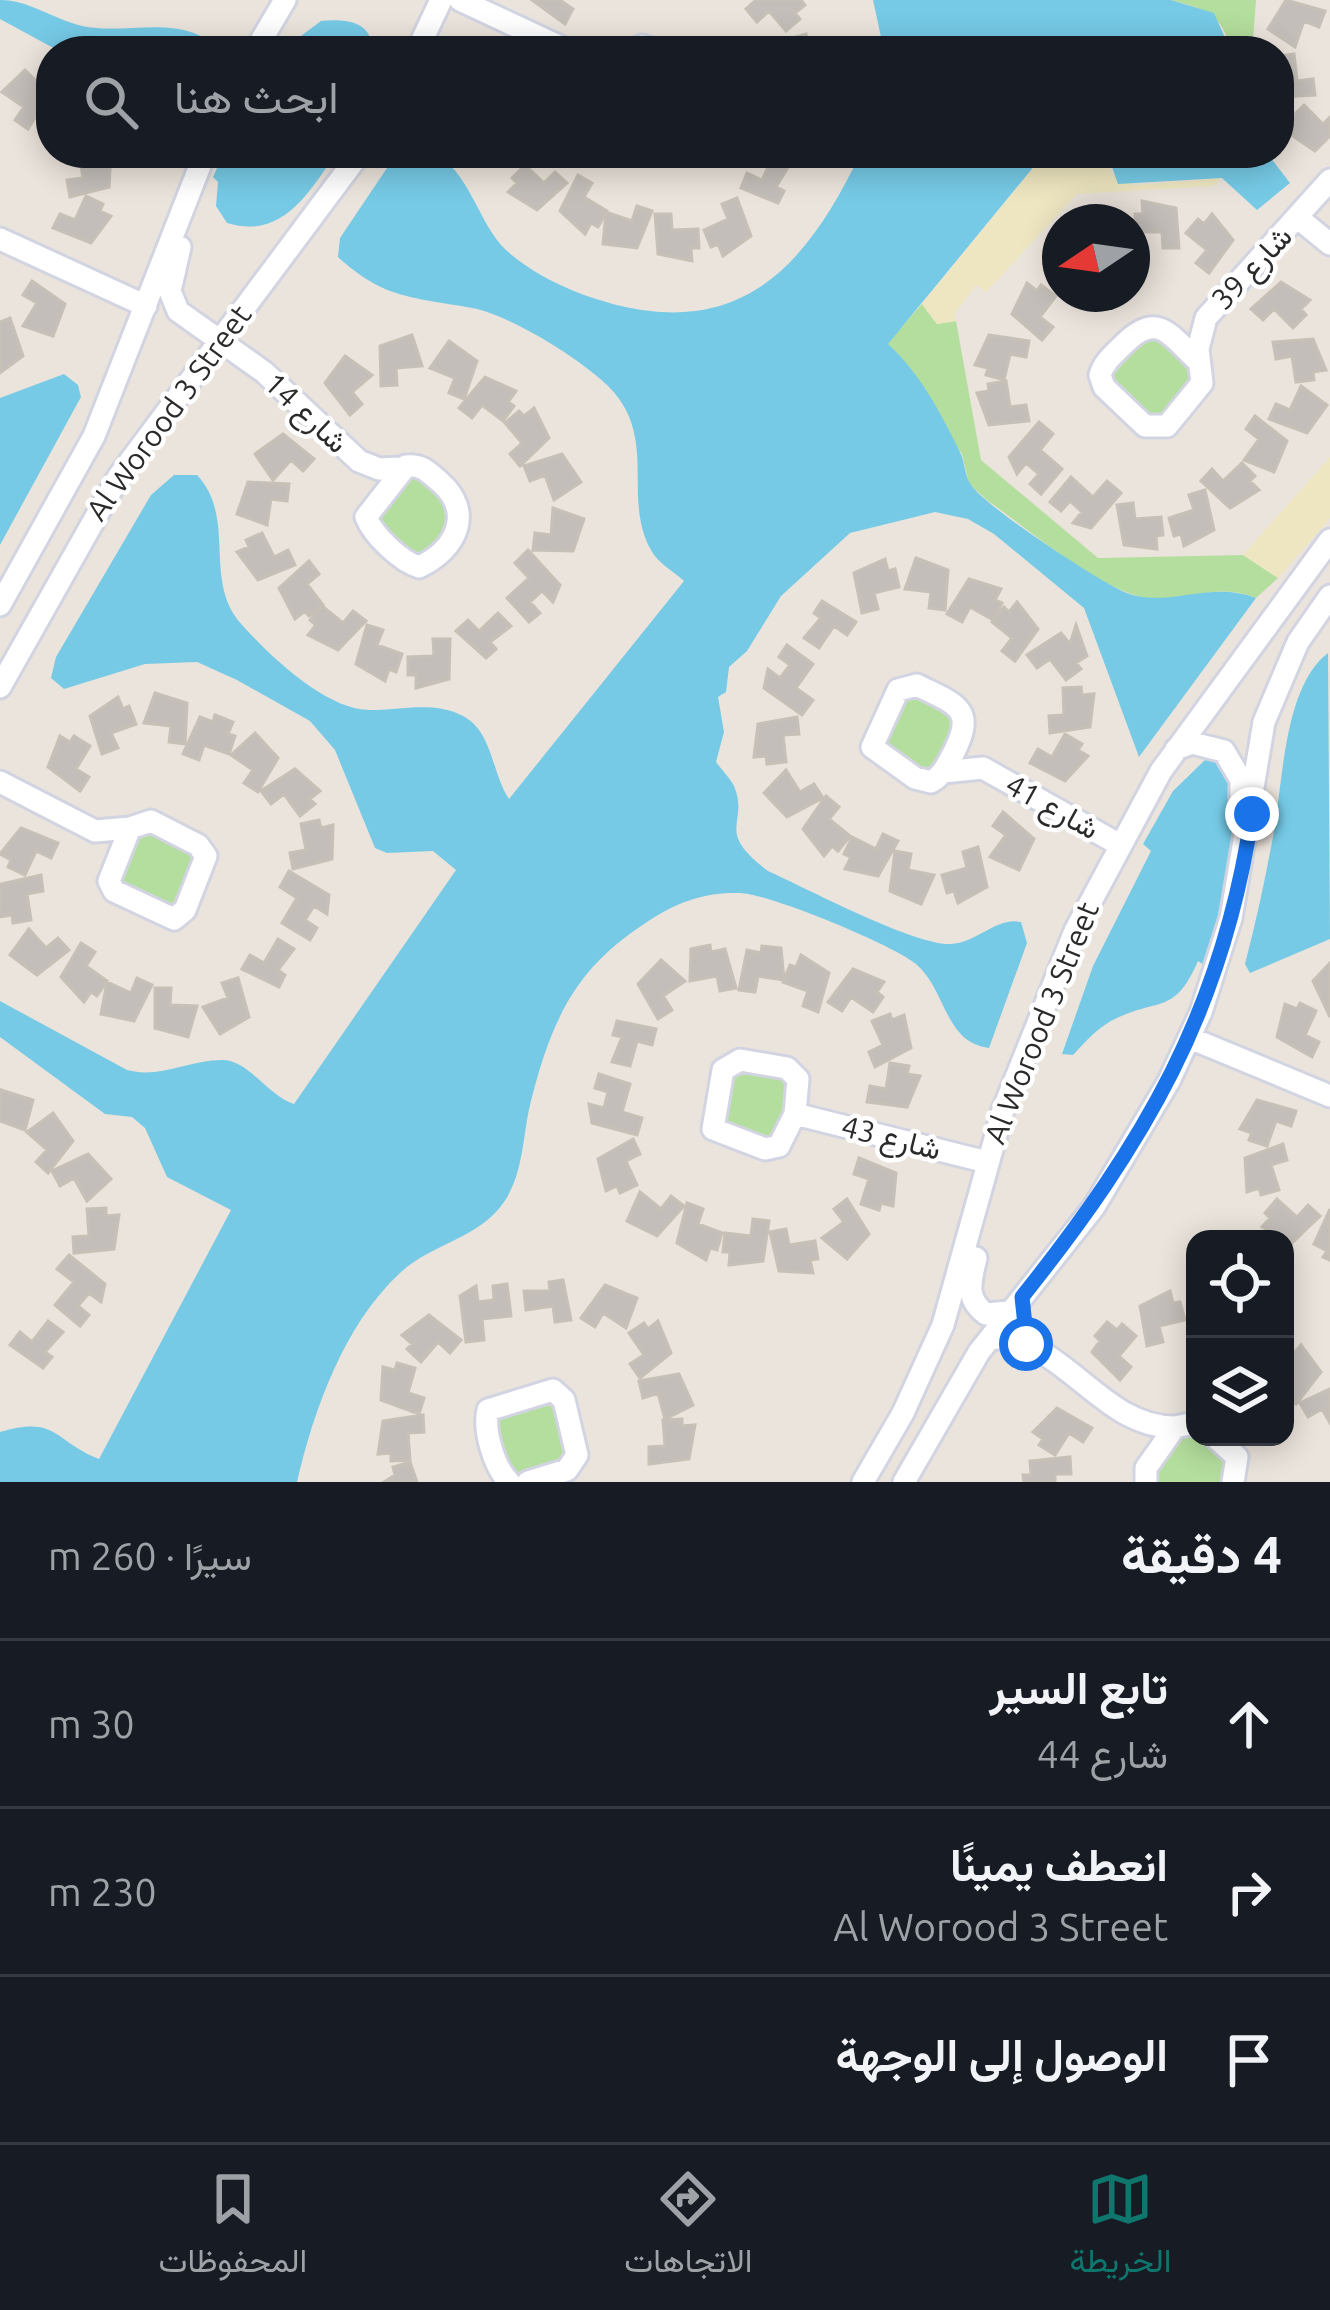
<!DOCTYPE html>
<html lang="ar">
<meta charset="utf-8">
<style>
body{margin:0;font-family:Ubuntu,Vazirmatn,sans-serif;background:#20242c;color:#f1f3f6;direction:rtl}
.controls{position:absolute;right:36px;bottom:36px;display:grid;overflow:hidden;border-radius:24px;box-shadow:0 6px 30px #0003}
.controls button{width:108px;height:108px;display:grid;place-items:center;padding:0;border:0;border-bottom:3px solid #363941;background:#171b24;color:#f1f3f6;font:60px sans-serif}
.compass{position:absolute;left:1042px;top:204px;width:108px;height:108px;border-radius:50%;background:#171b24;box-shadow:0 6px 30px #0003;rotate:257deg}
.stop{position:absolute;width:36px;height:36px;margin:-27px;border:9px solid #1a73e8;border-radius:50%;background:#fff}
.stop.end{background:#1a73e8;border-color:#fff;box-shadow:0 3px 12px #0008}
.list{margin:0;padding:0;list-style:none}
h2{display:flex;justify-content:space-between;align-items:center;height:156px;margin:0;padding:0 48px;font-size:51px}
h2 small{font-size:39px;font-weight:400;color:#9ea1a6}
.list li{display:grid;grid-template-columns:78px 1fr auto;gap:36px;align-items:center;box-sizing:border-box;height:168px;padding:0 48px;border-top:3px solid #363941}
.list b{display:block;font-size:45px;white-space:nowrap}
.list p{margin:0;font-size:39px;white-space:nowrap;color:#9ea1a6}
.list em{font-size:39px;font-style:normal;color:#9ea1a6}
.icon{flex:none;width:66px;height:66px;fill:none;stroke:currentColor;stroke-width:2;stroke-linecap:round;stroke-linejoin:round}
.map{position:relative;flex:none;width:1330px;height:1482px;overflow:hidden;direction:ltr}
.search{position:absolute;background:#171b24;box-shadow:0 6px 30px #0003;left:36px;right:36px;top:36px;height:132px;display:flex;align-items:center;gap:30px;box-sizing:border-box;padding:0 42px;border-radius:48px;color:#9ea1a6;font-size:45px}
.sheet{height:660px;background:#171b24}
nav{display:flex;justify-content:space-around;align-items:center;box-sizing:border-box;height:168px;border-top:3px solid #363941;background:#171b24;font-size:33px;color:#9ea1a6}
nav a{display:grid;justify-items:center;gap:6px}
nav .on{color:#0f766e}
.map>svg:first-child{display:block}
.green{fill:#b4de9d}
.sand{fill:#eee6c1}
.water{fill:#76cae6}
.building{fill:#c3beb9;stroke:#c6c0b6;stroke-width:3}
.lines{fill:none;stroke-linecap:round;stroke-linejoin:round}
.minor-casing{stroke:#d2d5e1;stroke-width:27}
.minor{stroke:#fff;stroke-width:21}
.route{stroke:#1a73e8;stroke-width:15}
.labels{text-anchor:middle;stroke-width:9;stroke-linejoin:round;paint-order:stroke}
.street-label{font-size:30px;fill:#2a2a2a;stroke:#fff}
</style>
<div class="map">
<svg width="1330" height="1482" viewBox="0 0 1330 1482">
<rect width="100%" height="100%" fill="#ebe4dc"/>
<path class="green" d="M1171,0H1256L1252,51H1231C1223,14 1205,9 1171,0Z
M922,304L937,324L956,321L981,460L1098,558L1243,555L1278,578L1256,598C1218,583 1194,599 1156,599C1107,598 1029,529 988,501L969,484L962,454L887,344Z
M1156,335L1193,368L1195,380L1162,416L1151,418L1111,378L1144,339Z
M417,472L455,503V520L426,554L415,556L379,526L377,508L406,475Z
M910,692L952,714L959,724L937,769L927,774L883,752L879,736Z
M149,828L196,854L172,909L120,885C118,866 131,838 149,828Z
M734,1067L785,1076L794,1085L775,1141L723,1126Z
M547,1400L558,1408L570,1451L560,1465L514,1476L494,1419Z
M1195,1431V1437L1230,1455L1226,1482H1153L1154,1469L1176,1435Z"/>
<path class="sand" d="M1045,153H1107L1111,174L1134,185L1222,178L1214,186L1077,194L986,292L976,285L955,313L956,321L937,324L922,304Z
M1330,457V518L1278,578L1243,555Z"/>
<path class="water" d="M0,0C29,0 53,19 82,26C128,36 183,11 221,51H59L0,19Z
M873,0H1171L1214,13L1231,51H884Z
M321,21C340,19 369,20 371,43L363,48L281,51Z
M224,153H336C309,193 282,240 227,223L216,206L218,182L213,177Z
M397,153C408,153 425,150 434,154C468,168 479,225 506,250C537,278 580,296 621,306C750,336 810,257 861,153H1045L888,344C921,375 939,410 959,450C965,460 964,475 971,485C986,507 1094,578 1122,591C1165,611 1208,579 1256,598L1139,757L1084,608L994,534L968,519L935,512L850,533L781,596L747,651L729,667L726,692L718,697L724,732L716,762C721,769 730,778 734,786C750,824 713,830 768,871C806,888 915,946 951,944C977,943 996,917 1021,922L1027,943L989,1048C944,1042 947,991 916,964C893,945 770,894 740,893C704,892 677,902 647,922C576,968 553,1017 532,1097C522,1133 525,1171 504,1202C479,1239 432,1243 400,1273C344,1325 314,1409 297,1482H0V1432C58,1415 53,1441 99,1459L231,1210L167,1177L145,1128L132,1117L105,1114L0,1037V1001L127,1070C160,1079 188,1060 222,1060C249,1060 267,1095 294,1104L456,870L433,851L387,853L375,848L335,750L310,721L237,680L197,662L145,664L64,689L51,678L56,657L151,495L174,475H197C238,519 201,582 243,626C272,658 327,710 370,710C399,710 434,701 461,715C493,730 491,772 509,799L684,581C673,571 658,563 651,550C621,497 660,436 607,385C579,358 510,315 472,308C414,297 385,300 338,257L340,238Z
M1107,153H1267L1290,183L1257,210L1222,178L1118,184Z
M64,374L78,385L81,397L0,545V398Z
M1328,653L1330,939L1250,973L1245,964C1256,922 1265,880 1273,837C1283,785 1283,687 1328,653Z
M1205,760L1222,764C1250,821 1221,907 1207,967L1198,961C1175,1014 1160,998 1117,1018C1099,1026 1086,1041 1073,1055L1062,1054L1093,966L1151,851L1143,844L1173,791Z"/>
<path class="building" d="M532,0H560L573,9L565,24Z
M756,0H801L805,5L795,13L800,19L786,31L769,11L757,22L746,9Z
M1286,0L1325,11L1319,27L1304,21L1295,47L1268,29Z
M806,34L808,41L820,38L824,51H791L788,39Z
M1294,54L1297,81L1313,79L1315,95L1279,97V56Z
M25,70L49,94L28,129L15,120L24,107L2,92Z
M1304,105L1323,124L1330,117V136L1315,151L1287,132L1296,123L1291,118Z
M79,153H111L109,187L70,197L67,180L83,178Z
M773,156L790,164L776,187L784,191L778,203L741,188L747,173L762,180Z
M525,165L544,183L555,172L567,183L537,210L508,192L517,183L512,178Z
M578,175L592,183L584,197L607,211L598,227L591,223L585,234L560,211Z
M86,196L103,204L100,211L111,216L91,243L53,228L60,214L75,220Z
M737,198L751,236L723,256L718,244L711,247L704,230L728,219L722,204Z
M1142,201L1176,208L1179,248H1163L1162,232H1136L1135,214H1143Z
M637,206L652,211L637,248L603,244L606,212L632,221Z
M655,214H671L672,230L698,229L699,248H691L692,261L658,254Z
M1212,214L1233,240L1209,273L1196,263L1207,250L1186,233L1198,219L1204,224Z
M1059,249L1060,289L1059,290L1047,276L1052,271L1044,262Z
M32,281L65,304L53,336L23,326L37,303L23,295Z
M1281,282L1310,300L1301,309L1306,315L1293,328L1274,309L1263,320L1251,309Z
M1027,283L1037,291L1041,285L1056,296L1040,317L1053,327L1042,340L1012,314Z
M10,318L23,356L0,373V322Z
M412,335L422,366L396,368L397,385L381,386L380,346Z
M989,335L1029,341L1026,357L1010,354L1004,380L986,375L988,368L975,365Z
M1313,339L1326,370L1313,372L1314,380L1296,382L1292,356L1276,359L1273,342Z
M449,341L477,361L464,399L449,393L455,378L430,368Z
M345,356L372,375L352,392L362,404L350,415L325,383Z
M485,377L516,391L508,402L514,406L503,421L482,405L472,418L459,408Z
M1006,381L1010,407L1026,405L1029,421L989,425L977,393L989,391L988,384Z
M1301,386L1327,405L1307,433L1269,419L1276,404L1290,410Z
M534,408L549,438L520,466L510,454L522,443L505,423L519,411L524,416Z
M1255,416L1287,441L1274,472L1244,460L1259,439L1246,429Z
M1039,422L1053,434L1040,450L1062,469L1041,494L1030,484L1039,474L1026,463L1017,474L1009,457Z
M283,434L314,459L303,471L291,460L273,480L255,454Z
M562,454L581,482L554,500L545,475L530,481L524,466Z
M1242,463L1255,476L1250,481L1259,490L1230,508L1201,481L1212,469L1223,481Z
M1071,477L1093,497L1107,481L1121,493L1091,528L1073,523L1082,512L1070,501L1061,511L1050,502Z
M248,482L289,484L287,501L271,499L267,525L237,514Z
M1205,490L1214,530L1184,546L1181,534L1174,536L1169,518L1194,510L1189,495Z
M1133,503L1135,519L1161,517L1163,535L1156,536L1157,549L1124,545L1117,505Z
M553,508L584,519L573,551L533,550L535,533L551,535Z
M262,533L274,557L288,550L295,565L258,580L237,552L249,547L246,540Z
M528,550L560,585L553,602L542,591L530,602L540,613L529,622L507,598L529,578L515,563Z
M916,558L948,570L945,610L929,608L931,592L905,589Z
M885,559L888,571L895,569L899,587L874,593L878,609L862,613L854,573Z
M309,561L319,574L307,584L323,605L309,616L305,611L295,619L279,588Z
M969,579L1001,589L995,600L1002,603L993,620L970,607L962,622L947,614Z
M822,601L856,622L847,635L834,626L819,648L804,638L821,618L814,613Z
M1017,602L1038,629L1015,661L1002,651L1012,638L992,622L1004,607L1009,612Z
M322,606L343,623L353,611L366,621L338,650L308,635L316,625L310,620Z
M498,613L511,626L490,642L496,649L486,658L456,631L468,620L479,631Z
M367,625L383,630L377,645L402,654L396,672L389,669L385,681L356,664Z
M1076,625L1087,656L1076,663L1081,669L1066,680L1050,659L1037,668L1027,655L1061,633L1070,644Z
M433,639H450L449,679L416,688V675H408V657L434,656Z
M787,645L813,664L796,688L813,700L802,715L764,688L768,669L780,678L790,665L779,657Z
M1081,687L1082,695L1094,694L1090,727L1050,733L1049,716L1064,715L1063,688Z
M155,693L187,703L185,744L169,742L171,726L144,723Z
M118,697L123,709L129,706L136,724L111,733L118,748L102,754L90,716Z
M215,715L233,722L228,734L235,736L229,754L204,745L199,760L183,754L200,717L213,722Z
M797,717L799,734L783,735L786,762L767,764L766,756L754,757L758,724Z
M255,733L278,758L258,792L244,783L253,770L231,755Z
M1065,734L1082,744L1078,750L1088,756L1065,781L1030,763L1038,749L1052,757Z
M60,736L70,742L74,736L90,746L76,769L89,777L80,791L48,767Z
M295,769L320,791L310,799L315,804L300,816L284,794L271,804L261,791Z
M786,770L800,792L814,784L823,798L787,817L764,793Z
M826,796L839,807L829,819L850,836L838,851L832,846L824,856L803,829Z
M1003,812L1034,839L1019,870L990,857L1006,835L993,826Z
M319,820L321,828L333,825L332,859L293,869L290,853L306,850L301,824Z
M21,828L58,843L51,858L36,851L25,875L8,867L11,860L0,854Z
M883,834L898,841L878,876L845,869L851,857L844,854L852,837L876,849Z
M978,847L987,887L958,903L954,891L947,893L942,875L967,868L963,852Z
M895,851L911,854L908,870L934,875L921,904L890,891Z
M289,871L329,895L327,914L314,906L305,920L317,928L310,940L282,923L297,898L280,887Z
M41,875L43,891L27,894L31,920L13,923L12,915L0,917L1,884Z
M29,929L46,948L58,938L69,950L37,975L10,955Z
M278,939L294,949L278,970L285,975L279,987L242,969L250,955L264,963Z
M81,943L95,952L86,966L107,981L97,996L91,992L84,1002L61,977Z
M710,945L711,952L725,949L736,988L720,991L717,976L690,981L691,949Z
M762,946L781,948L784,980L758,976L755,992L739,990L747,950L761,953Z
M801,955L829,973L818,1012L803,1006L808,991L783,982L790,965L796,967Z
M661,960L685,981L663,996L672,1010L658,1019L638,984Z
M1330,963V1017L1313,981Z
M853,969L884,982L877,992L883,997L873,1012L851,997L842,1011L828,1002Z
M137,978L152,985L134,1021L101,1014L107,982L131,993Z
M238,978L249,1017L220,1034L203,1007L228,998L222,983Z
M155,988H171L170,1005L197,1006L188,1037L155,1028Z
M1300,1003L1316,1011L1305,1035L1319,1042L1312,1057L1277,1037L1285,1004L1297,1009Z
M890,1014L892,1020L904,1015L911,1048L875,1067L869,1052L883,1045L872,1021Z
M617,1021L656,1029L652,1045L637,1041L630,1066L612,1062L622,1037L613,1035Z
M890,1063L909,1066L907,1074L920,1076L907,1107L867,1102L870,1086L886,1089Z
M599,1074L630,1084L622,1112L642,1118L637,1135L592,1123L589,1104L604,1108L608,1092L595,1088Z
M1,1090L33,1100L25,1130L0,1121Z
M1257,1100L1296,1111L1291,1126L1276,1121L1267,1146L1249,1140L1252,1133L1240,1129Z
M53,1113L73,1141L48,1173L36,1162L47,1150L27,1132Z
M633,1139L640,1154L626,1161L637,1185L620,1193L617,1186L606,1191L598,1159Z
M1283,1144L1287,1160L1271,1165L1279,1190L1261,1195L1259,1188L1247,1192L1245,1158Z
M88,1154L111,1179L87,1201L74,1178L60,1186L52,1171Z
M859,1158L896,1173L893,1206L881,1203L879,1210L861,1204L869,1179L854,1174Z
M640,1192L661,1209L671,1196L684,1206L657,1236L627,1221Z
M847,1199L869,1234L847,1259L822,1238L844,1222L834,1209Z
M1277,1199L1297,1217L1308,1205L1320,1216L1291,1244L1262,1227L1270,1218L1265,1213Z
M687,1203L703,1209L698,1224L722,1233L717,1250L710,1248L706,1260L677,1243Z
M106,1208V1216L119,1215L114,1249L74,1253L73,1237L89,1236L87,1209Z
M1330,1209V1260L1323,1257L1327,1251L1314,1244Z
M753,1219L769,1221L763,1261L729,1265L730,1252H723L725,1233L751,1236Z
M786,1229L789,1245L815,1241L818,1259L810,1260L813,1273L779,1271L770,1232Z
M69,1255L105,1284L101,1302L89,1293L78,1306L89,1315L80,1326L55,1305L74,1282L57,1269Z
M563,1280L571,1320L555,1322L553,1306L526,1310L524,1291H550L549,1282Z
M507,1284L511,1316L482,1319L484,1340L466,1342L460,1296L476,1286L478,1302L494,1300L493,1286Z
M605,1285L637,1298L626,1328L603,1313L595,1327L581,1318Z
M1170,1291L1173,1303L1180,1302L1185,1320L1159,1326L1163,1342L1147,1346L1140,1306Z
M429,1315L461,1340L450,1353L438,1342L421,1362L407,1349L412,1344L402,1335Z
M48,1321L63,1332L45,1352L52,1357L43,1368L10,1345L20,1332L32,1342Z
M658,1321L671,1353L640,1378L630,1364L644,1355L629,1333L644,1323L648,1329Z
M1107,1322L1117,1330L1122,1324L1136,1336L1119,1356L1131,1367L1120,1380L1092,1352L1100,1341L1095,1336Z
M1301,1345L1321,1372L1296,1404L1285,1394L1295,1381L1285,1372V1352L1293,1354Z
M397,1363L415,1368L408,1393L424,1398L419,1414L381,1400L383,1367L395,1370Z
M679,1374L693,1405L665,1419L658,1393L643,1398L639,1381Z
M1330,1389V1423L1322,1409L1308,1417L1300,1403Z
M1057,1408L1092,1428L1083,1442L1069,1433L1055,1455L1039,1445L1043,1439L1033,1432Z
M423,1415L424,1432L408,1433L410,1460L391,1461V1453L378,1454L383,1421Z
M682,1419V1426L695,1425L689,1459L649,1464V1447L665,1446L663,1420Z
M1070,1457L1071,1474H1055V1482H1024L1023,1475H1031L1030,1461Z
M410,1462L417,1482H384L395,1475L393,1467Z"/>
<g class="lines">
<g class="minor-casing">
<path id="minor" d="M460,0L569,51
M255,51L285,0
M417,51L441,0
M631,51L642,46L658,51
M1298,218L1330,244
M0,239L146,306
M180,247L170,291L178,311L264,372L359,461L379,469L401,468
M1199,362C1170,336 1158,309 1123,345C1113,355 1104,362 1100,375L1104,387L1145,426H1167L1202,383L1198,349L1206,318L1330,180
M406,466C422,464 428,472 440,482C474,512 457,549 419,567C400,561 373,535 366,517Z
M0,605L94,436L205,153
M917,685C954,704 977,707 954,752C947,765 943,775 931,782L915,778L872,747L898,690Z
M0,687L119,476L360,153
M1176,749L1192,743L1224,751L1241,780V806
M943,772L983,768L1120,845
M0,782L95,831L130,828
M151,821L198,845L206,856L185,910L174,919L114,891L109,881L130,828Z
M1190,1038L1330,1096
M740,1060L787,1068L798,1079L795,1114L779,1146L765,1149L713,1129L723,1070Z
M795,1114L987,1162
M976,1258C971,1280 964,1298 986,1314L1009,1312
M990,1338C1064,1336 1100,1428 1175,1427
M1215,1437L1237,1457L1233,1482
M509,1482C494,1467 483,1430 488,1410L553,1390L564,1400L577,1455L567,1470L528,1482
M863,1482L903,1413L943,1325L1003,1110L1075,931L1161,771L1330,540
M904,1482L979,1352L1094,1207L1169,1081L1201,1012L1231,918L1264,722L1298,642L1330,596
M1146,1482V1468L1175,1427L1195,1423"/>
</g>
<use href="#minor" class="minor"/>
</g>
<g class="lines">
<path class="route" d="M1026,1344L1037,1350L1025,1325L1022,1297C1144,1144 1223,1011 1252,814"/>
</g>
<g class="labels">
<g class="street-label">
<text transform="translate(1252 268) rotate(-47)" y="10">شارع 39</text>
<text transform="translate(169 413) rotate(-54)" y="10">Al Worood 3 Street</text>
<text transform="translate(306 413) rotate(43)" y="10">شارع 14</text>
<text transform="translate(1052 807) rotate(29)" y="10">شارع 41</text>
<text transform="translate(1042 1023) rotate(-68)" y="10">Al Worood 3 Street</text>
<text transform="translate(891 1138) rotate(14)" y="10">شارع 43</text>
</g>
</g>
</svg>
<div class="controls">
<button><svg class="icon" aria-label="locate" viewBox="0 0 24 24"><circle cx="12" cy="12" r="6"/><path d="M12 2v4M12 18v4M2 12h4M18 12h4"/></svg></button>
<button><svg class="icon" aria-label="layers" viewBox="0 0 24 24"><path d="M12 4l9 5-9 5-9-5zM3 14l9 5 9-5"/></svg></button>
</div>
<svg class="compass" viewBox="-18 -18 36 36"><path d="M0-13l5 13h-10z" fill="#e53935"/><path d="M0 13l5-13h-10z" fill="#9ea1a6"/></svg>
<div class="stop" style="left:1026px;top:1344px"></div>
<div class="stop end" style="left:1252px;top:814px"></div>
<div class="search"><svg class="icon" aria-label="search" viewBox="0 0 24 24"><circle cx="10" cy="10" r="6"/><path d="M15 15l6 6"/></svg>ابحث هنا</div>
</div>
<section class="sheet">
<h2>4 دقيقة<small>سيرًا · 260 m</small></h2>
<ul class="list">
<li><svg class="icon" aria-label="ahead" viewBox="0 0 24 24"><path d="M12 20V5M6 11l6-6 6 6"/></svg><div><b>تابع السير</b><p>شارع 44</p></div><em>30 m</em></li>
<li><svg class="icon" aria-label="right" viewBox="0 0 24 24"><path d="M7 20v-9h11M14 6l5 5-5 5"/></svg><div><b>انعطف يمينًا</b><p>Al Worood 3 Street</p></div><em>230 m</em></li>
<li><svg class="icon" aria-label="arrive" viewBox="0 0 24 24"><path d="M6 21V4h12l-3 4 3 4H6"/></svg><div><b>الوصول إلى الوجهة</b></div></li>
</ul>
</section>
<nav>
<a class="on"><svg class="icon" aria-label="map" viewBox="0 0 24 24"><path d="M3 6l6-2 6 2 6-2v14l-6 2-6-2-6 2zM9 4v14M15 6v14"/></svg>الخريطة</a>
<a><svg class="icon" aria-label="directions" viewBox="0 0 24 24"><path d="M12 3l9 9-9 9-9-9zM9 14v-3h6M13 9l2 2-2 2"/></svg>الاتجاهات</a>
<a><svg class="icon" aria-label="saved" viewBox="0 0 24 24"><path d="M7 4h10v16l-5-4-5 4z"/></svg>المحفوظات</a>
</nav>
